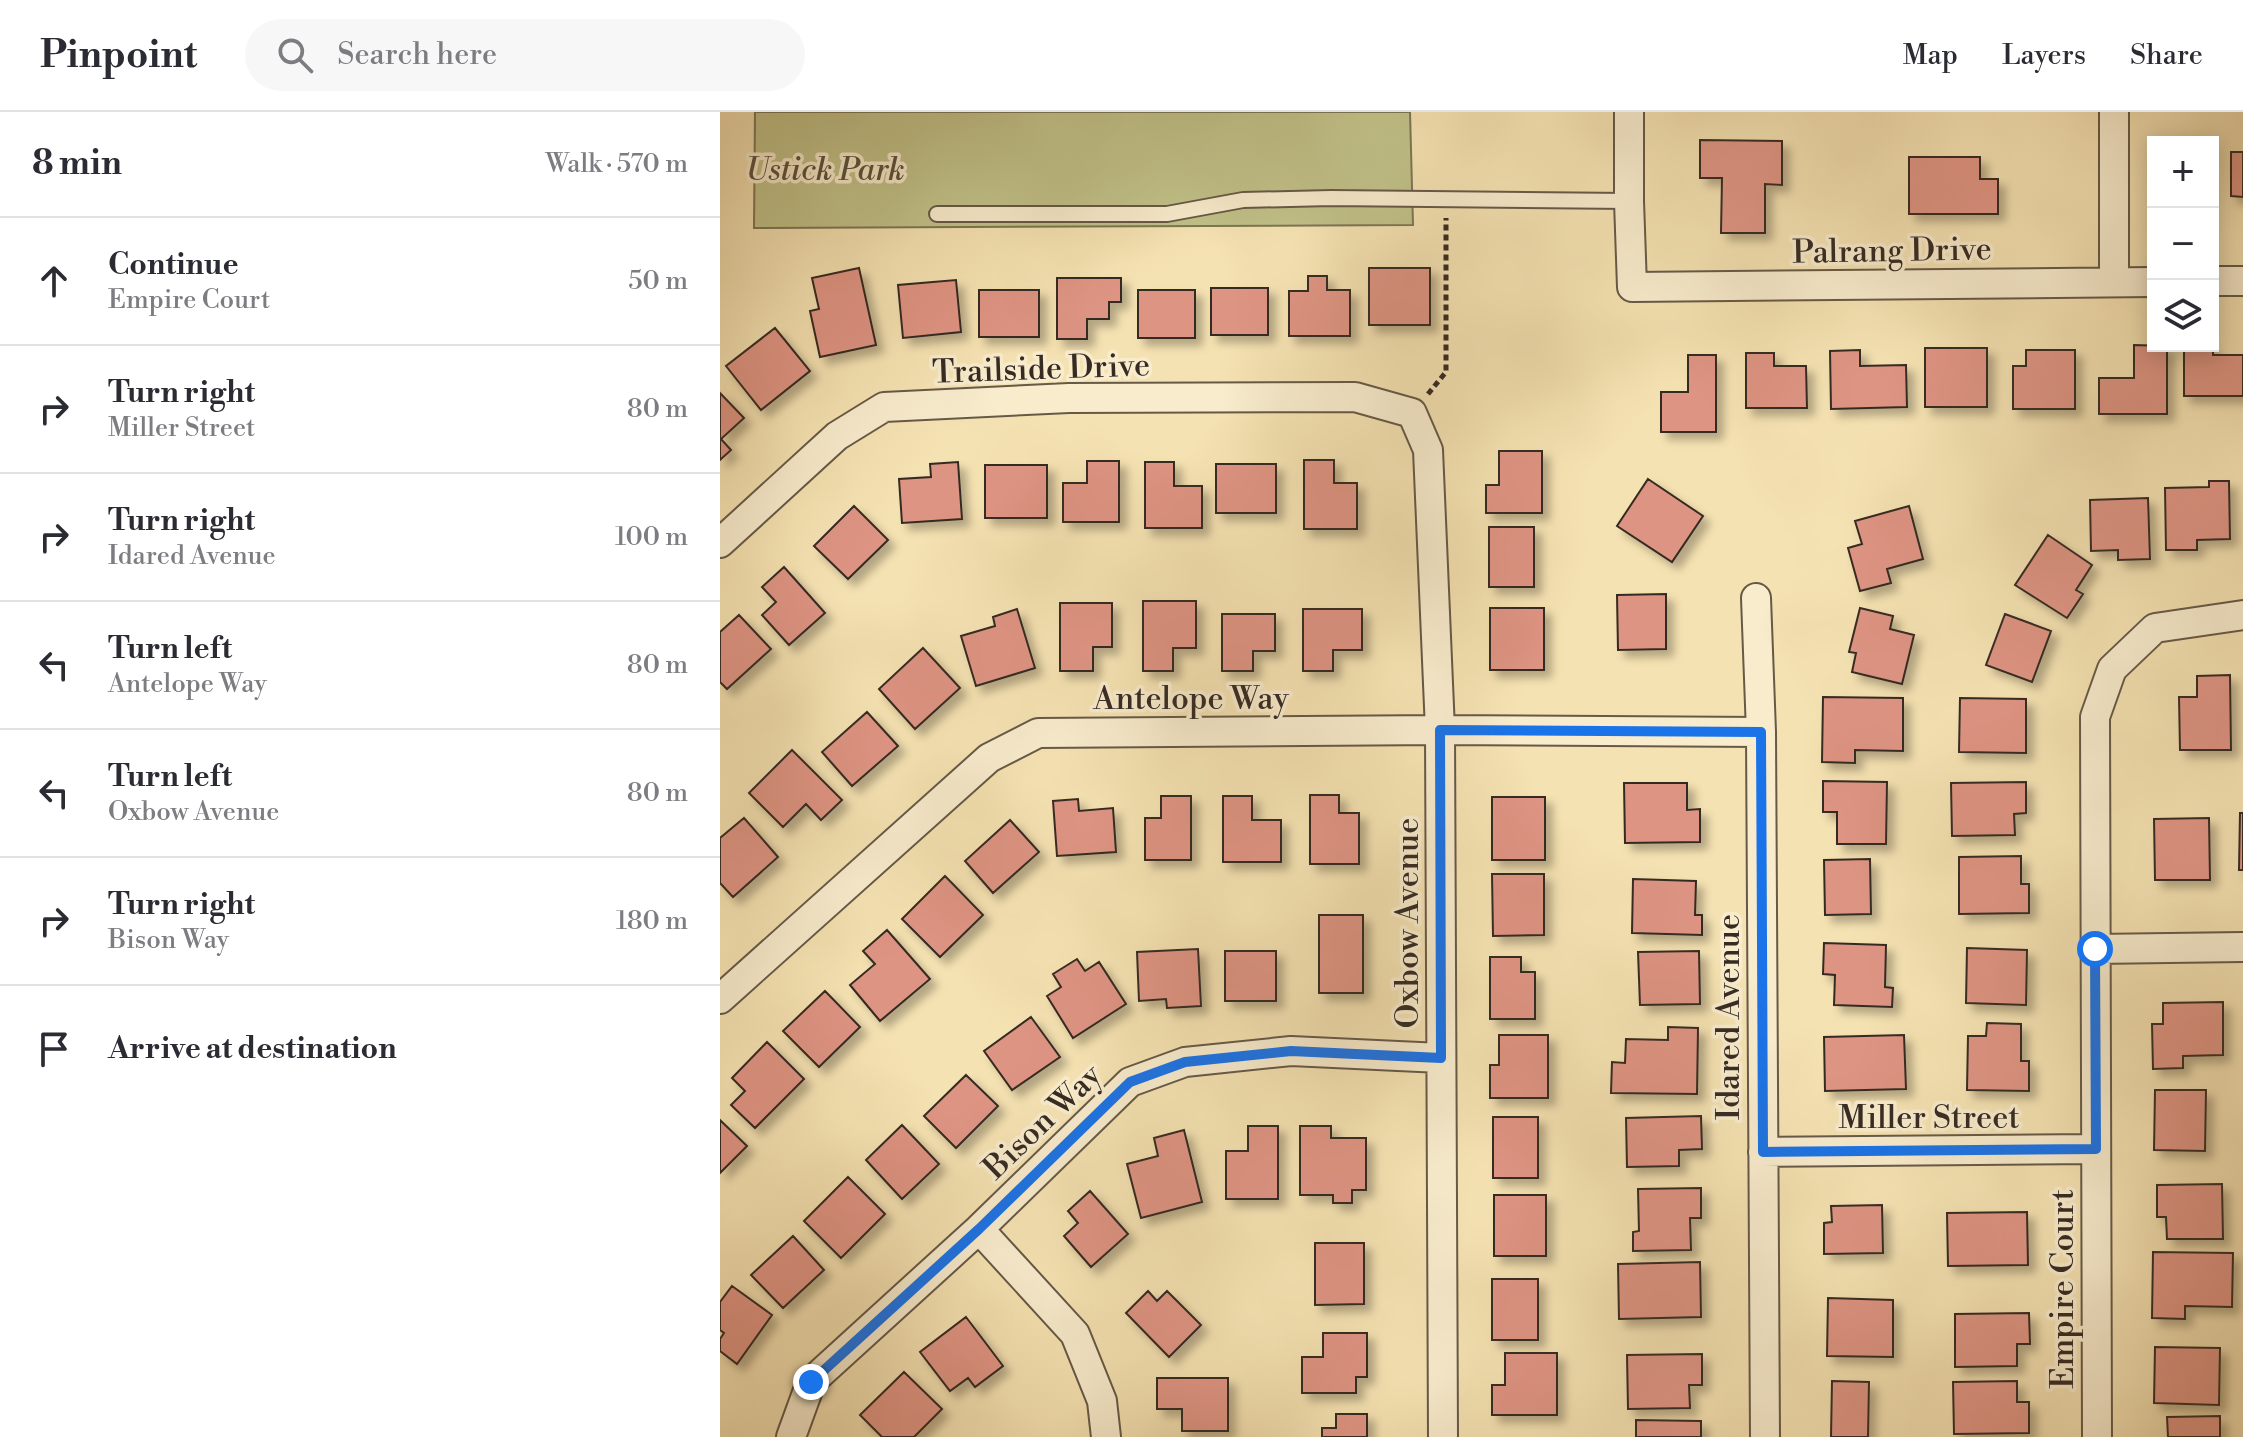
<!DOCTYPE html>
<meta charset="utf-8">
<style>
body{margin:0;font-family:"Libre Bodoni",serif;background:#f7f7f7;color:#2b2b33}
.controls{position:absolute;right:24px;top:24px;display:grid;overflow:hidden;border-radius:0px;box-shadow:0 4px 20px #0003}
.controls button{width:72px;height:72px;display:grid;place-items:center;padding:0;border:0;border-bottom:2px solid #e1e1e2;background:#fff;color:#2b2b33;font:40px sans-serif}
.stop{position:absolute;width:24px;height:24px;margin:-18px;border:6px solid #1a73e8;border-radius:50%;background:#fff}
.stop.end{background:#1a73e8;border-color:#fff;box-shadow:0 2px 8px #0008}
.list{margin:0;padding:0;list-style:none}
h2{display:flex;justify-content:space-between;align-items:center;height:104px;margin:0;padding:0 32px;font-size:34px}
h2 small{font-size:26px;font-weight:400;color:#7c7c81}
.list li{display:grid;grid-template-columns:52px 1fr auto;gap:24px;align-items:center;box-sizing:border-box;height:128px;padding:0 32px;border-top:2px solid #e1e1e2}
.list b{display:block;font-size:30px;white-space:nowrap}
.list p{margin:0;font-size:26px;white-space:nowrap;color:#7c7c81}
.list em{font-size:26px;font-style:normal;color:#7c7c81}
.icon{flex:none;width:44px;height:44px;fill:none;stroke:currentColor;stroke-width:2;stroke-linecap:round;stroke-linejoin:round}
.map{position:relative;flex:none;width:1523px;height:1325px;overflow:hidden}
header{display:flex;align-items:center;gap:48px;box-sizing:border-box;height:112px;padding:0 40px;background:#fff;border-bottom:2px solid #e1e1e2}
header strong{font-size:38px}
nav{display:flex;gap:44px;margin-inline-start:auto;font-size:28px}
.search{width:560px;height:72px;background:#f7f7f7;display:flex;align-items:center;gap:20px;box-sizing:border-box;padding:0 28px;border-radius:44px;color:#7c7c81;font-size:30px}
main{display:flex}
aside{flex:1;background:#fff}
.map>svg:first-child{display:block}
.green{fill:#c1c289;stroke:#7c7656;stroke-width:2}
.building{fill:#de9483;stroke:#362b23;stroke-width:2;filter:url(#shadow)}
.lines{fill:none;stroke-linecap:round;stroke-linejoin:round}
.lane-casing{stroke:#665947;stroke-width:18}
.street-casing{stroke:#665947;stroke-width:32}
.path{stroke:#362b23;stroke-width:5;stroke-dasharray:6 4;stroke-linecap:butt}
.lane{stroke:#f8eccd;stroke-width:14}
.street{stroke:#f8eccd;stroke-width:28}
.route{stroke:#1a73e8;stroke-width:10}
.labels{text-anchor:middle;stroke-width:7;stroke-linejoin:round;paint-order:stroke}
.park-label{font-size:32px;font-style:italic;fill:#59513c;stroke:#f8eccd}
.street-label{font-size:32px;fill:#362b23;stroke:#f8eccd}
</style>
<header>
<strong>Pinpoint</strong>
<div class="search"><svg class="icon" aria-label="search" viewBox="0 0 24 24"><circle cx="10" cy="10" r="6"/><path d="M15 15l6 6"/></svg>Search here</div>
<nav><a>Map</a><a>Layers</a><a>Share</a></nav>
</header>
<main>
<aside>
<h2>8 min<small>Walk · 570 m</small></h2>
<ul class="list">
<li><svg class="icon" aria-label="ahead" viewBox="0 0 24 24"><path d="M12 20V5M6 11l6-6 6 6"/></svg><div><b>Continue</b><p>Empire Court</p></div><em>50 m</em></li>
<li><svg class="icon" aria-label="right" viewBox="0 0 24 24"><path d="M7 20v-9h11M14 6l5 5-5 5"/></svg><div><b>Turn right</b><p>Miller Street</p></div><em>80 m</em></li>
<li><svg class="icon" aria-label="right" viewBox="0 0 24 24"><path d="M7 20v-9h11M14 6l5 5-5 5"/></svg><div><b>Turn right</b><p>Idared Avenue</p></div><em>100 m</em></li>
<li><svg class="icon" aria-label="left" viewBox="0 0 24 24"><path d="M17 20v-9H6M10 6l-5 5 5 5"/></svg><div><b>Turn left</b><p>Antelope Way</p></div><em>80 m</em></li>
<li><svg class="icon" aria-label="left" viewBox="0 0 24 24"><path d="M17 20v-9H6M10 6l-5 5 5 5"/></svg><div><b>Turn left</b><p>Oxbow Avenue</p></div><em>80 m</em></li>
<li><svg class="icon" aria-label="right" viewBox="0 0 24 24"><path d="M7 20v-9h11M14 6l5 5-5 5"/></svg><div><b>Turn right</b><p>Bison Way</p></div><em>180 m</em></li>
<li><svg class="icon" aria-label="arrive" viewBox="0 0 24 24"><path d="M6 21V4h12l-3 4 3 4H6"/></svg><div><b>Arrive at destination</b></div></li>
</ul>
</aside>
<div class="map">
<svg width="1523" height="1325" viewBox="0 0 1523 1325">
<defs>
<filter id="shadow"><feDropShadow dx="7" dy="7" stdDeviation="4" flood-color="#0004"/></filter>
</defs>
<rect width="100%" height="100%" fill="#f5e2b2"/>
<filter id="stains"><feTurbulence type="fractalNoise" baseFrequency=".0025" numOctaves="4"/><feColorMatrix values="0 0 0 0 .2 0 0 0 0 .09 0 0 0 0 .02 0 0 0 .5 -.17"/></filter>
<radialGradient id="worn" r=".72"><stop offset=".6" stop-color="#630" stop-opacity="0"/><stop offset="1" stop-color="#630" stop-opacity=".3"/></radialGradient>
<path class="green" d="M35,0H690L693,113L34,116Z"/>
<path class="building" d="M980,28L1062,29V73L1045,72V121H1001L1002,66H980Z
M1511,40H1523V85L1511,84Z
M1189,45H1260V67H1278V102H1189Z
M139,156L156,233L100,245L90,199L99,197L92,166Z
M649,156H710V213H649Z
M588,164H607V178H630V224H569V179H588Z
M337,166H401V190H389V207H367V227H337Z
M236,168L241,220L183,226L178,173Z
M491,176H548V223H491Z
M259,178H319V225H259Z
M418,178H475V226H418Z
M55,216L90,259L41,298L6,254Z
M1414,233L1447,234V302H1379V266H1414Z
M1464,234H1493V243H1523V284H1464Z
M1205,236H1267V295H1205Z
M1140,238V254L1186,253L1187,295L1111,297L1110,239Z
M1306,238H1355V297H1293V254H1306Z
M1026,241H1054V254H1086L1087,296H1026Z
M968,243H996V320H941V280H968Z
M0,281L24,306L1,327L11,338L0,348Z
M779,339H822V401H766V373H779Z
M584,348H614V371H637V417H584Z
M367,349H399V410H343V371H367Z
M238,350L242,407L182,411L179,367L211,365L210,352Z
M425,350H454V374H482V416H425Z
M496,352H556V401H496Z
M265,353H327V406H265Z
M928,367L983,404L952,450L897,414Z
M1489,369H1509L1510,427L1477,428V438H1446L1445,376L1489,375Z
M1428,386L1430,447L1398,448V438L1371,439L1370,388Z
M134,394L168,428L128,467L94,434Z
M1189,394L1203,447L1167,457L1171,471L1140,479L1128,436L1142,432L1135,409Z
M769,415H814V475H769Z
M1328,423L1372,453L1356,478L1363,482L1347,506L1295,473Z
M64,455L105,501L69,533L42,503L56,490L42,475Z
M946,482V537L898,538L897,483Z
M423,489H476V536H453V559H423Z
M340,491H392V535H373V559H340Z
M770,496H824V558H770Z
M1140,496L1173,504L1170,517L1194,523L1182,572L1132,560L1136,541L1129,540Z
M297,497L315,556L256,574L241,524L275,514L273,505Z
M583,497H642V538H613V559H583Z
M502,502H555V539H533V559H502Z
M1285,502L1331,519L1312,570L1266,553Z
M19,503L51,537L7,577L0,570V520Z
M203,536L240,576L195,617L159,577Z
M1510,563L1511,638H1460L1459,585H1477V564Z
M1103,585L1183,586V639L1135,638V651L1102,650Z
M1240,586L1306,587V641L1239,640Z
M147,600L178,634L132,674L102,640Z
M72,638L122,688L101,708L86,692L63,715L29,681Z
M1103,669L1167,670L1166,732H1117V700H1103Z
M1306,670V701L1294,702L1295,723L1232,724L1231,671Z
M904,671H967V698L980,697V730L905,731Z
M590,683H619V701H639V752H590Z
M441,684H471V748H425V706H441Z
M503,684H532V708H561V750H503Z
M772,685H825V748H772Z
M358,687L359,699L393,696L396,740L337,744L333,689Z
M1520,701H1523V758H1519Z
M24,706L58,745L13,785L0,771V726Z
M1489,706L1490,768H1435L1434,707Z
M290,708L319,740L273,781L245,749Z
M1301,744V772H1309V801L1239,802V745Z
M1150,747L1151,802L1105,803L1104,748Z
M772,762H824V823L773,824Z
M225,764L263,803L220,845L182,807Z
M913,767L976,769L975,803H982V823L912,821Z
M599,803H643V881H599Z
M167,818L210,867L160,909L130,873L155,852L143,839Z
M1104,831L1166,833L1165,875L1173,876L1172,895L1114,893L1115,863L1103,862Z
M1247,836L1307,838L1306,893L1246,891Z
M478,837L481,894L447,896L446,887L419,889L417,840Z
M505,839H556V889H505Z
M979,839L980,892L920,893L918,840Z
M770,845H801V860H815V907H770Z
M357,847L365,859L379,850L406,892L353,926L327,884L341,875L333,862Z
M105,879L140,915L99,955L63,919Z
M1503,890V943L1463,944V956L1433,957L1432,912H1443V891Z
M311,905L340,945L292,978L264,939Z
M1267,911L1301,912V949H1309V979L1247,978L1248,924H1266Z
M948,915L978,916L977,982L891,981L892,950L905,951L906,927L948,928Z
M779,923H828V986H770V953H779Z
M1184,923L1186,977L1105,979L1104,925Z
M47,930L84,967L35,1016L11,993L25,979L12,966Z
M246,963L278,994L236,1036L204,1004Z
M1435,978H1486L1485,1039L1434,1038Z
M981,1004L982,1037L959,1038V1054L907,1055L906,1006Z
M773,1005H818V1066H773Z
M0,1008L27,1034L0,1061Z
M182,1013L219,1052L182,1087L146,1048Z
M528,1014H558V1087H506V1039H528Z
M580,1014H611V1026H646V1078H632V1091H613V1083H580Z
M464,1018L482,1090L421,1106L407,1052L438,1044L434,1026Z
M128,1065L165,1102L121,1146L84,1109Z
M1502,1072L1503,1127H1447L1446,1105H1437V1073Z
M981,1076V1106H970L971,1138L913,1139V1120L919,1119L918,1077Z
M370,1079L408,1122L371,1155L344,1124L358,1111L348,1099Z
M774,1083H826V1144H774Z
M1162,1093L1163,1141L1104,1142V1111L1112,1110L1111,1094Z
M1307,1100L1308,1153L1228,1154L1227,1101Z
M73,1124L104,1158L63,1196L31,1163Z
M595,1131H644V1192L595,1193Z
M1433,1140L1513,1141L1512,1195L1465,1194V1207L1432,1206Z
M980,1150L981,1205L899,1207L898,1152Z
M772,1167H818V1228H772Z
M12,1174L52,1203L17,1252L0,1239V1227L4,1221L0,1218V1190Z
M428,1179L437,1189L447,1179L481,1213L449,1245L406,1201Z
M1108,1186L1173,1188V1245L1107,1244Z
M1309,1201L1310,1232H1297V1254L1235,1255V1202Z
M246,1205L283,1254L255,1275L248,1266L230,1279L200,1240Z
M603,1221H647V1265H636V1281H582V1245H603Z
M1435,1235L1500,1236L1499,1293L1434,1291Z
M785,1241H837V1303H772V1273H785Z
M982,1242V1273H969L970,1296L908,1297L907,1243Z
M184,1260L222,1297L194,1325H162L140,1303Z
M437,1266H508V1319H462V1297H437Z
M1112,1269L1149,1270L1148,1325H1111Z
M1297,1269V1290H1309V1321L1234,1322L1233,1270Z
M616,1302H647V1325H602V1316H616Z
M1500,1304V1325H1448L1447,1305Z
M916,1308L981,1309V1325H916Z"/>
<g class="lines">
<g class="lane-casing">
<path id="lane" d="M217,102H447L523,88L611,86L909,89"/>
</g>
<g class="street-casing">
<path id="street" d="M909,0V89L912,175L1433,170
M1394,0V170
M1493,169H1523
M0,431L117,324L164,295L349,286L635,285L692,301L708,338L720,618L723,1325
M1036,486L1041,620L1045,1325
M1375,837L1523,835
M0,887L269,646L318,621L720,618L1041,620
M1043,1040L1376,1037
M259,1117L355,1222L382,1289L386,1325
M71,1325L91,1270L259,1117L410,970L465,950L571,939L721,946
M1377,1325L1375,605L1392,557L1435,516L1523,503"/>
</g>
<path class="path" d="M708,282L726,260V106"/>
<use href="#lane" class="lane"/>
<use href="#street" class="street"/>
</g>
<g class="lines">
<path class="route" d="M91,1270L259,1117L410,970L465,950L571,939L721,946L720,618L1041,620L1043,1040L1376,1037L1375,837"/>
</g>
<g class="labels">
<g class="park-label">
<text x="105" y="68">Ustick Park</text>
</g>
<g class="street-label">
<text transform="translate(1172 138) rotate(-1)" y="11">Palrang Drive</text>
<text transform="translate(321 256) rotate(-2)" y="11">Trailside Drive</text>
<text x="471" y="597">Antelope Way</text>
<text transform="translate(687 811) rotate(-90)" y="11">Oxbow Avenue</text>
<text transform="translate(1008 905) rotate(-90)" y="11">Idared Avenue</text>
<text x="1209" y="1016">Miller Street</text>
<text transform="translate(322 1009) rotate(-44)" y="11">Bison Way</text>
<text transform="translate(1342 1177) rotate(-90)" y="11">Empire Court</text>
</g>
</g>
<rect width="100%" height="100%" filter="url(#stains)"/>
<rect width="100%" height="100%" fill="url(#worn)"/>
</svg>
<div class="controls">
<button>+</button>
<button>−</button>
<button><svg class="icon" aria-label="layers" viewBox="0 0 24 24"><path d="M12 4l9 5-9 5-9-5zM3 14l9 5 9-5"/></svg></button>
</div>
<div class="stop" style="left:1375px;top:837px"></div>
<div class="stop end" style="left:91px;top:1270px"></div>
</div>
</main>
